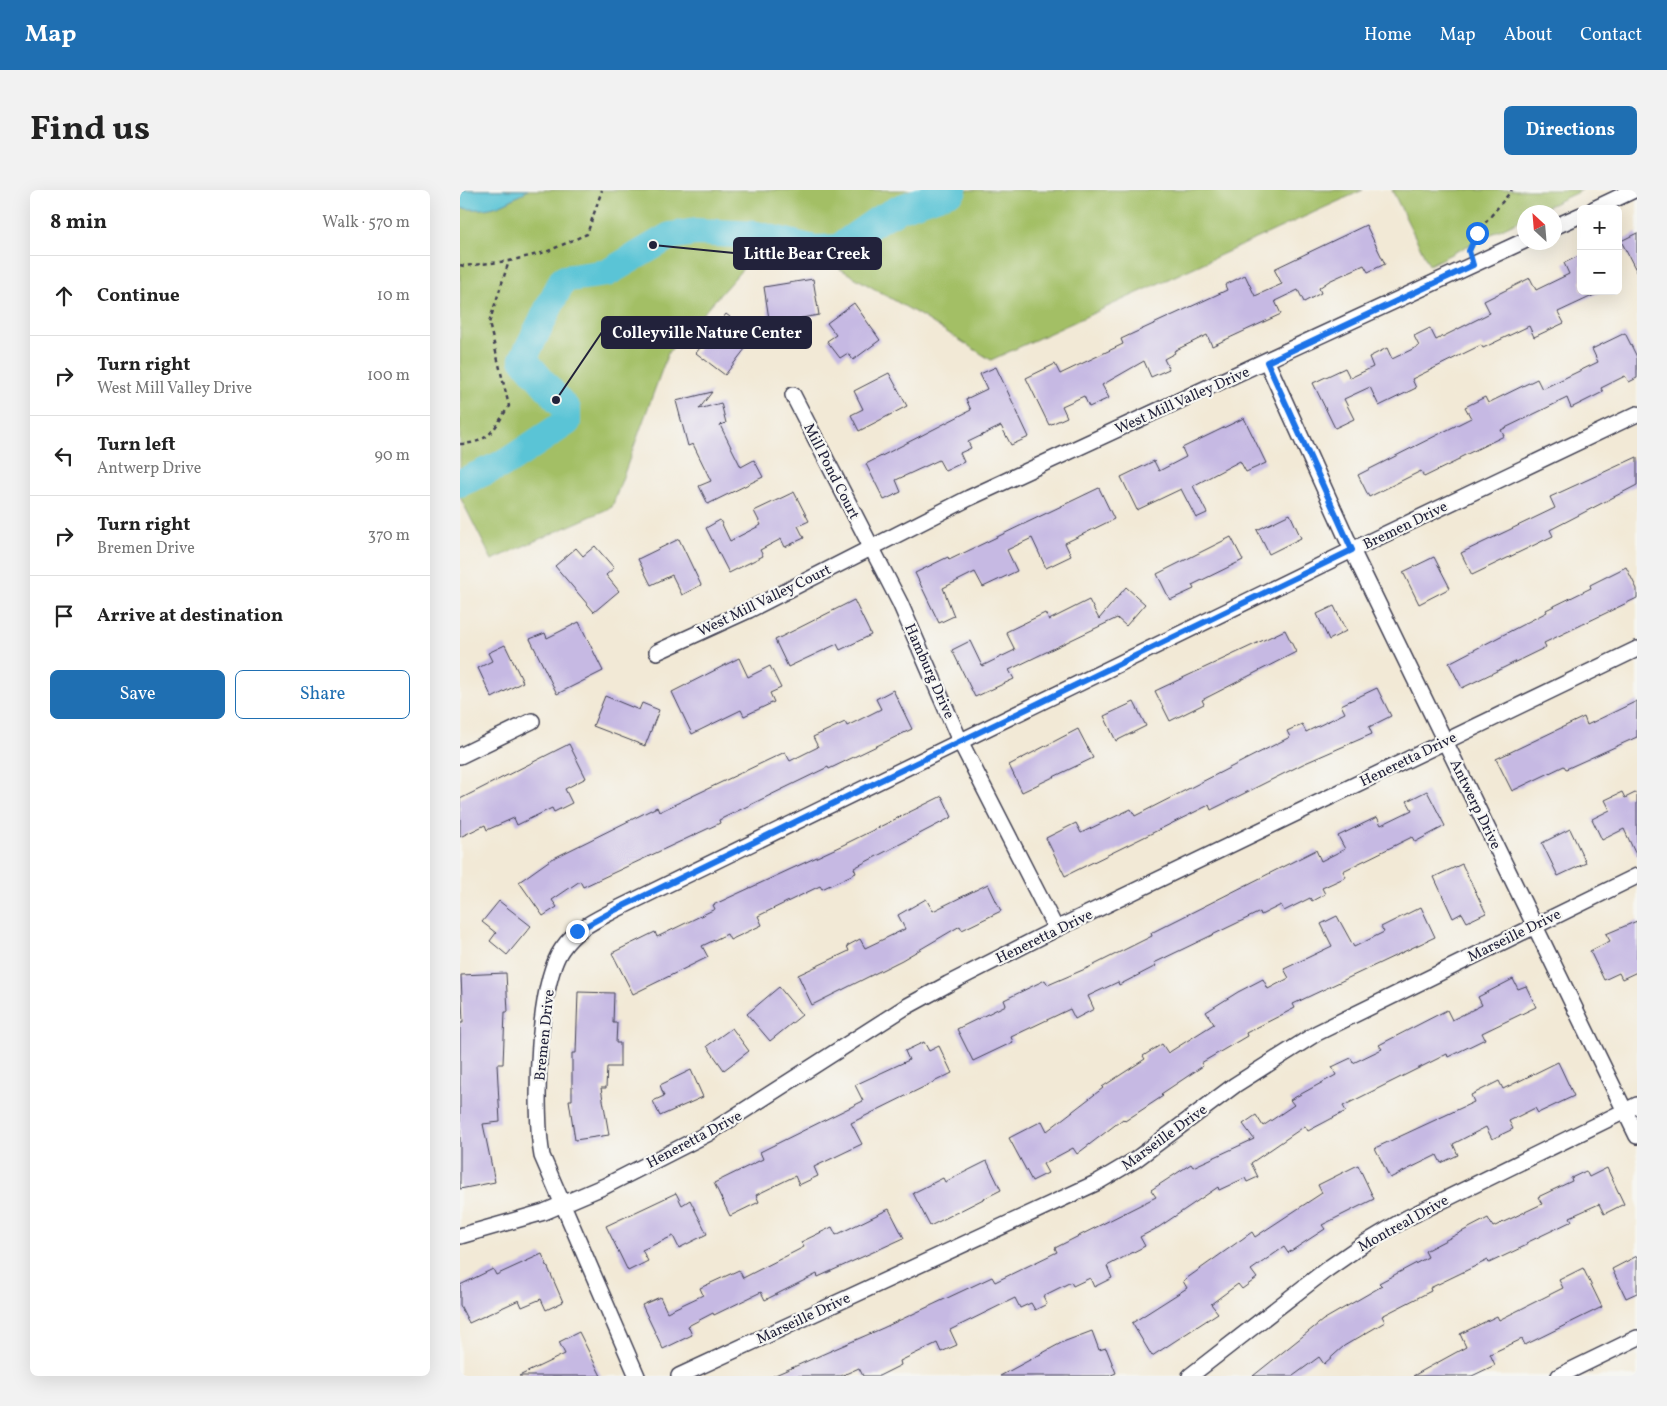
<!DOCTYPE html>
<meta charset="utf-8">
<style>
body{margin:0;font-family:Vollkorn,serif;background:#f2f2f2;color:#222}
.controls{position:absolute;right:15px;top:15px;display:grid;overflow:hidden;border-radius:8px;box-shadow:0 5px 20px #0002}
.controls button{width:45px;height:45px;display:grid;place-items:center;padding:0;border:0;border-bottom:1px solid #e0e0e0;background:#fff;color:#222;font:25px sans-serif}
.compass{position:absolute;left:1057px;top:15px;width:45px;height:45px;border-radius:50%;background:#fff;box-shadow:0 5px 20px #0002;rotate:334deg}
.stop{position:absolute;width:15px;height:15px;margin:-11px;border:4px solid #1a73e8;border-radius:50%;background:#fff}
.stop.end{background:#1a73e8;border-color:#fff;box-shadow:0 1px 5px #0008}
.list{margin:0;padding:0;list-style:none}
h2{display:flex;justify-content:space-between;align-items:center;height:65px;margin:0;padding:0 20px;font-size:21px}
h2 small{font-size:16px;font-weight:400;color:#767676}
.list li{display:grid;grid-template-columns:32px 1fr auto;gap:15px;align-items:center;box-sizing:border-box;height:80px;padding:0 20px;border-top:1px solid #e0e0e0}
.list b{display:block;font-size:19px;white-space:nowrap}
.list p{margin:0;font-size:16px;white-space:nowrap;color:#767676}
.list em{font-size:16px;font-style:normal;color:#767676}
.actions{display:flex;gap:10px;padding:15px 20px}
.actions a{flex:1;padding:11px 0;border:1px solid #1f6fb2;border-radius:8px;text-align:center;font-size:18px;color:#1f6fb2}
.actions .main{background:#1f6fb2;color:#fff}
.icon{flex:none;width:28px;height:28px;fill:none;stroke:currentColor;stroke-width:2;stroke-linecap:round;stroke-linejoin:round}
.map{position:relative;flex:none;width:1177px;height:1186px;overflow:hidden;border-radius:8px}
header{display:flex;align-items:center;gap:30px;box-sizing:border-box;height:70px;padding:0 25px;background:#1f6fb2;color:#fff}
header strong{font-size:24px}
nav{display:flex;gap:28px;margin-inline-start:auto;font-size:18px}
.intro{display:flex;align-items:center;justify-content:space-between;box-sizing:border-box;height:120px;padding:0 30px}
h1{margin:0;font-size:35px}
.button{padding:12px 22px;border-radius:8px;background:#1f6fb2;color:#fff;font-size:18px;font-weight:700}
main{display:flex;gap:30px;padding:0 30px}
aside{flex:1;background:#fff;border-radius:8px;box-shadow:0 5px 20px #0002}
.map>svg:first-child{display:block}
.green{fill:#a3bf65;stroke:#627050}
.water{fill:#5ac4d6;stroke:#3e7388}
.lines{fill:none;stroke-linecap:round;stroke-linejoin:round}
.river{stroke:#5ac4d6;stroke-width:28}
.building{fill:#c6b9e3}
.street-casing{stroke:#414052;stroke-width:18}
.path{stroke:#414052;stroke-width:2.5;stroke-dasharray:4 4;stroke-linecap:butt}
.street{stroke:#fff;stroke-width:15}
.route{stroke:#1a73e8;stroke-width:6}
.labels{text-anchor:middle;stroke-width:4.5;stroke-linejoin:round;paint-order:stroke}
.street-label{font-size:15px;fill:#22223b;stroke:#f6f6f2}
.leader{fill:none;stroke:#22223b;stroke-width:2}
.callout-dot{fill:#22223b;stroke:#f6f6f2;stroke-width:2}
.callout{fill:#22223b;stroke:#22223b;stroke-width:2}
.callout-label{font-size:16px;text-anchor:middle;font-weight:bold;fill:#fff}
</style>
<header>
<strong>Map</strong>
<nav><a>Home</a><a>Map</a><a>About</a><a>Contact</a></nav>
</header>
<div class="intro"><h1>Find us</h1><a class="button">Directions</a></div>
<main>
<aside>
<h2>8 min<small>Walk · 570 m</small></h2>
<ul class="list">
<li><svg class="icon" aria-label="ahead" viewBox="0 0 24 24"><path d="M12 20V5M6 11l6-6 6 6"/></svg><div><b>Continue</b></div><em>10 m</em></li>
<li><svg class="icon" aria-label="right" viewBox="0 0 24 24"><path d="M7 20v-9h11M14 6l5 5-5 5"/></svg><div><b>Turn right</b><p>West Mill Valley Drive</p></div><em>100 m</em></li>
<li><svg class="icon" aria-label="left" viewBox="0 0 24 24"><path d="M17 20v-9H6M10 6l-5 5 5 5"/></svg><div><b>Turn left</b><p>Antwerp Drive</p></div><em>90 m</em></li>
<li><svg class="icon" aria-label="right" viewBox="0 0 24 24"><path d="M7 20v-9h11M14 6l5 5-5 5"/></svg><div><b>Turn right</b><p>Bremen Drive</p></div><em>370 m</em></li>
<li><svg class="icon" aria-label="arrive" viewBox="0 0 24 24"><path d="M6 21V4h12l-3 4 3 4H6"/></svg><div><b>Arrive at destination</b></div></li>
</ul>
<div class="actions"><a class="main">Save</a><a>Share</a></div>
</aside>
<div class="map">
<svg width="1177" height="1186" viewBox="0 0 1177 1186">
<rect width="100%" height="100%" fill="#f6f6f2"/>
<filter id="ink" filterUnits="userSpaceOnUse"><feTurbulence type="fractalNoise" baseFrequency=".02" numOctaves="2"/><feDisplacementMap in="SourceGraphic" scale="10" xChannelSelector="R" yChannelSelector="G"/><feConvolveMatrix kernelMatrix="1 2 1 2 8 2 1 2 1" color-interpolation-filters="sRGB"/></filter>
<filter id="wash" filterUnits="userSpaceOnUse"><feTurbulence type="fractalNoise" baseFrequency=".0096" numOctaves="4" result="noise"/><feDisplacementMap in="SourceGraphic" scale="20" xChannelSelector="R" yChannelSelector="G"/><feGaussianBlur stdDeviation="1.12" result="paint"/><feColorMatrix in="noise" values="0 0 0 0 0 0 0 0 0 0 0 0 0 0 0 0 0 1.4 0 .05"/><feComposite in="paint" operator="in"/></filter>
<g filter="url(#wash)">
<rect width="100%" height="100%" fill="#f2e9d6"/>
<path class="green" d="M0,0H903L531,170L463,127L375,76L287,74L208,163L152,317L32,370L0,307Z
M932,0H1122L1076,22H1064V28L969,75Z"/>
<path class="water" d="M0,0H68C42,16 31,22 0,18Z"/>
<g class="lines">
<path class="river" d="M0,293L47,272L107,232V220L63,169L103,89L147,83L210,46L236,42L297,45L355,59L378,58L418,30L441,18L493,0"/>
</g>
<g id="blocks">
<path class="building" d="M906,35L925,74L908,82L904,75L869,91L859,98L861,103L844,112L838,100L815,111L821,124L752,156L747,145L714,161L715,163L704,169L709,179L691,187L684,171L642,195L649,208L629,217L624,206L602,216L607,227L589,235L566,188L595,174L600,184L663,154L661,149L767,100L765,95L785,85L795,106L822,94L814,79Z
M1177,43V82L1161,51Z
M1121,65V101H1143L1098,122L1104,133L1074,147L1069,136L1023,158L1021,155L952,189L956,198L919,216L910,197L884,209L894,229L875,238L853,193L885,178L890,188L913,177L909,167L927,158L932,169L959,156L954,146L970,138L976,150L1030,123L1024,111L1070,88L1076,100L1109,84L1104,73Z
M353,89L359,125L341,128L343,141L321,144L320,133L310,135L304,97Z
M394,113L420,150L393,170L388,163L380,168L367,151L376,145L367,133Z
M266,124L295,146L265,185L236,163Z
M1165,143L1177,167V188L1169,192L1165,186L1141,198L1143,202L1111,218L1107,208L1041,240L1044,246L999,268V270L964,287L961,281L909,307L898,285L1011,228L1005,217L1025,207L1028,213L1077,189L1082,199L1138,172L1132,159Z
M536,177L569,247L551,255L541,236L508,252L511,258L500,263L504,272L485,281L479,270L436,290L441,302L424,310L406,274L511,220L506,209L527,199L520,184Z
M429,183L447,216L399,241L391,225L403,219L394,201Z
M252,202L239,219L261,213L266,233L260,235L281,277L294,270L303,287L248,314L239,296L251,291L233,254L228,256L216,211Z
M784,228L806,273L786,282L780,271L733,296L747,323L736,328L721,299L677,320L661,287L694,271L699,281L726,267L722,258Z
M1177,267V295L1090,340L1093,346L1012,385L1001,363L1095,318L1090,307Z
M639,298L654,329L605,353L611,366L586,378L572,348L547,360L557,381L523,397L515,382L483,398L494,426L479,433L455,383L488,367L489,370Z
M334,302L349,331L338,336L344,348L325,357L321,349L300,360L303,366L269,383L246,338L260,330L270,351L301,335L294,321Z
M830,324L841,348L809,364L797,340Z
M771,347L783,370L732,395L734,399L710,410L697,384Z
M219,349L241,395L222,405L212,385L191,395L178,369Z
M135,356L154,378L146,385L159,401L134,422L95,376L116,358L123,366Z
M974,367L990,398L959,414L943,382Z
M1166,377L1177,399V408L1084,453L1086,457L1002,498L989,473L1087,422L1086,420L1131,398L1130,395Z
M666,397L685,414L666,436L657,428L611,450L549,480L554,489L515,507L492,460L510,451L522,476L555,460L546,442L585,423L589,430L629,410L639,429Z
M394,410L411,445L380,460L377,454L328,477L315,450Z
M874,416L886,441L869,450L857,424Z
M119,432L143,481L97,504L70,449L85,443L87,448Z
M825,440L836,462L742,510L744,514L710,531L695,501Z
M45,455L63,492L32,508L18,478L32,471L28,463Z
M279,468L288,487L310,476L321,498L310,503L314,512L284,526L281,520L232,544L212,502Z
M917,498L931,526L909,537L912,544L843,574L751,620L749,615L605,686L586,648L616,633L621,643L671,619L675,626L830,547L827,541L842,534L846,542L885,523L881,515Z
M433,500L452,539L369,579L368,577L259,630L260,633L123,697L120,691L92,710L97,717L83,726L59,692L90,670L197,617L199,622L325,562L330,571L358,557L353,547L385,532L387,536L421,519L416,509Z
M145,506L179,520L182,513L199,520L185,556L133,536Z
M1177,511V547L1106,579L1104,576L1052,601L1036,569L1124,527L1127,535Z
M674,512L686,536L656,551L644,526Z
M618,539L633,568L562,602L549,575Z
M109,554L126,588L105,599L112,613L94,622L92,618L57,635L54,628L27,640L25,635L0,647V609Z
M967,601L985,636L955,652L952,647L883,681L886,687L862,698L865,704L852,711L850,708L824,721L821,715L801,725L800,722L694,773L696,776L659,795L658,792L628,806L634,819L615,829L610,819L551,847L553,852L513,871L497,839L546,815L544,810L585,790L588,795L632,776L692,746L691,743L856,660L861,671L885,659L878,646L917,627L921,635L952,620L947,611Z
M1162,602L1165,608L1177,602V667L1164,639L1142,650L1132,629L1150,620L1145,610Z
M482,606L492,627L394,678L396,683L362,699L360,696L298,726L302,735L270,750L267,744L242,756L248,767L173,804L152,763L195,742L197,747L255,719L253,715L383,655Z
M1110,639L1126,673L1098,686L1082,653Z
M1002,674L1026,723L1007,732L1002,723L993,728L974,687Z
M528,694L541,721L502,740L500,736L442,770L352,815L338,785L389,761L387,756L400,749L405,758L445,739L438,725L466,709L473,721Z
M39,711L71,736L47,765L30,751L36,743L22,732Z
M961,717L975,747L833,814L835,818L786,843L787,846L741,873L743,876L701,904L703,906L665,931L663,929L617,964L613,958L583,974L588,983L572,991L549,948L582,931L587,941L643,898L642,897L685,869L683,866L702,854L708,863L754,834L746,822L778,802L803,789L808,799L829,788L824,779L872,756L861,734L877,726L894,757L924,742L921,737Z
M1177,731V782L1162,789L1159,783L1144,790L1130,761L1150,751L1146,744Z
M46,783L48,822H45L43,874H37L40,932L23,934L35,992L0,999V833H3L1,785Z
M1053,789L1058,799L1066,796L1076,817L1022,843L1025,849L988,867L987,864L883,916L886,921L848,941L845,936L791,973L798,987L787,992L785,988L759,1000L758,997L699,1037L680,1047L685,1056L647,1076L652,1088L634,1097L630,1088L613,1096L611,1092L583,1106L587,1114L575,1120L571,1113L560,1118L555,1108L490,1140L497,1155L481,1162L477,1153L440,1171L441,1175L419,1186H403L399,1178L381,1186H313L423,1138L532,1087L535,1092L597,1062L595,1058L696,1007L691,1000L731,974L733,977L794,949L783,934L796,925L803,936L834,915L830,910L876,885L872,877L891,868L893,873L922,859L919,855L987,820L992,830L1022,815L1018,807Z
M319,797L342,825L310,851L287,824Z
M118,802L154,803L153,833H157L156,853H160V877H147L146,898H141L149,945L115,950L109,910H112V863H116Z
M272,838L289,861L264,880L247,856Z
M464,852L469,861L479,856L492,883L391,933L402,954L354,977L358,986L339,995L335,986L296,1005L299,1012L270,1026L254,993L303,969L300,962L403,911L395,895L449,870L445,861Z
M1098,872L1114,906L1078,923L1075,918L1049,931L1053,939L1032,949L1026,937L993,954L998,965L981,973L977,965L930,988L915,958L1014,912L1011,905L1039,891L1043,899Z
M231,880L243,907L200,926L193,911L204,906L200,895Z
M527,971L541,1000L470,1036L453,1003L483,988L485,992Z
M898,975L914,1009L862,1035L865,1039L828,1063L824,1057L791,1080L797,1088L782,1099L778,1094L751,1114L758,1123L692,1166L672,1133L727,1098L723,1091L792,1042L795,1047L862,1003L858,995Z
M1147,978L1164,1014L1144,1024L1139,1014L1110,1027L1112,1031L1066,1053L1067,1055L1029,1073L1028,1070L970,1098L971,1101L922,1126L925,1132L884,1156L864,1174L859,1167L833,1186H793L863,1130L922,1096L919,1093L968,1067L965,1061L1028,1028L1033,1037L1082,1014L1078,1007L1112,991L1111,988L1126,981L1129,987Z
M216,1003L222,1015L230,1010L247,1044L219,1058L213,1046L182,1060L188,1071L168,1081L146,1036Z
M429,1019L444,1048L358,1087L357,1084L305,1110L301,1102L254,1125L253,1123L228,1136L232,1145L203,1159L182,1115L200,1107L207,1122L243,1105L240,1098L279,1080L283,1088L344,1057L341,1052L372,1037L376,1045Z
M82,1064L103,1112L86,1120L81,1109L62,1117L59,1110L9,1133L0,1115V1095L33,1079L36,1085Z
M1177,1066V1103L1166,1108L1152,1079Z
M1123,1078L1142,1117L1065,1155L1062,1149L1030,1164L1035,1175L1012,1186H953L1006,1157L1000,1144L1037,1126L1039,1130L1103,1098L1099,1090Z
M632,1141L639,1160L646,1158L656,1183L649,1186H540L603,1152Z
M119,1142L141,1186H59L105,1164L99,1152Z"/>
</g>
</g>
<g filter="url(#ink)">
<use href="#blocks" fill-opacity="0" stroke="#414052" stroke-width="1"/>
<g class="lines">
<g class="street-casing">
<path id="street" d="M1134,19L1174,0
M1094,37L1121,25
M807,172L892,360L1177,946
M333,205L440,413L500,551L596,739
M197,462L289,420L509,308L1064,51
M0,566L72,531
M0,1046L84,1022L145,996L249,943L444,818L488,794L596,739L1177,459
M177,1186L82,966C74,923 77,794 102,759C116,739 132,732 153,721L892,360L1177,224
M219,1186L636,993L675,970L775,895L857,843L1177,686
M730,1186L866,1080L902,1055L947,1028L1177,915
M1099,1186L1177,1148"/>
</g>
<path class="path" d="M1010,60L1017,43L1052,0
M0,75L4,76L49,71
M0,254C31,253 34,238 49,216L29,133L49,71L86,62L127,44L142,0"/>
<use href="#street" class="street"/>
</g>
</g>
<g class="lines" filter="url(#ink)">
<path class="route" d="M117,741L153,721L892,360L807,172L1013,75L1009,61L1017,43"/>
</g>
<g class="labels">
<g class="street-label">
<text transform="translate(722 210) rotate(-24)" y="5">West Mill Valley Drive</text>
<text transform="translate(372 281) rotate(63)" y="5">Mill Pond Court</text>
<text transform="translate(945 335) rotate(-26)" y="5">Bremen Drive</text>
<text transform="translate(304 410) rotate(-26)" y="5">West Mill Valley Court</text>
<text transform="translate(470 481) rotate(66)" y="5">Hamburg Drive</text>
<text transform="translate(948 569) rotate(-26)" y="5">Heneretta Drive</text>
<text transform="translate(1016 614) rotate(64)" y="5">Antwerp Drive</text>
<text transform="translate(1054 745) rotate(-26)" y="5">Marseille Drive</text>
<text transform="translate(584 746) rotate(-26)" y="5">Heneretta Drive</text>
<text transform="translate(84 845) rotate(-84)" y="5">Bremen Drive</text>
<text transform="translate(704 947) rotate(-36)" y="5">Marseille Drive</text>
<text transform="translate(234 949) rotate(-28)" y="5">Heneretta Drive</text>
<text transform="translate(943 1033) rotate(-29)" y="5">Montreal Drive</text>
<text transform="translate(343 1128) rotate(-25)" y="5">Marseille Drive</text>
</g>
</g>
<path class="leader" d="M193 55L274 63M96 210L142 142"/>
<g class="callout-dot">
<circle cx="193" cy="55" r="5"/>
<circle cx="96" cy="210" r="5"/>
</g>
<g class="callout">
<rect x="274" y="48" width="147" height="31" rx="5"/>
<rect x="142" y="127" width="209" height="31" rx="5"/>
</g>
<g class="callout-label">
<text x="347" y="69">Little Bear Creek</text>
<text x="247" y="148">Colleyville Nature Center</text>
</g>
</svg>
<div class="controls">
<button>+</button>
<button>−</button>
</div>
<svg class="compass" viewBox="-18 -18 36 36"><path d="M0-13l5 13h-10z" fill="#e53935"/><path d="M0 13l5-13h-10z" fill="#767676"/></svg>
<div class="stop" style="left:1017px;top:43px"></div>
<div class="stop end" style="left:117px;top:741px"></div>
</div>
</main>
